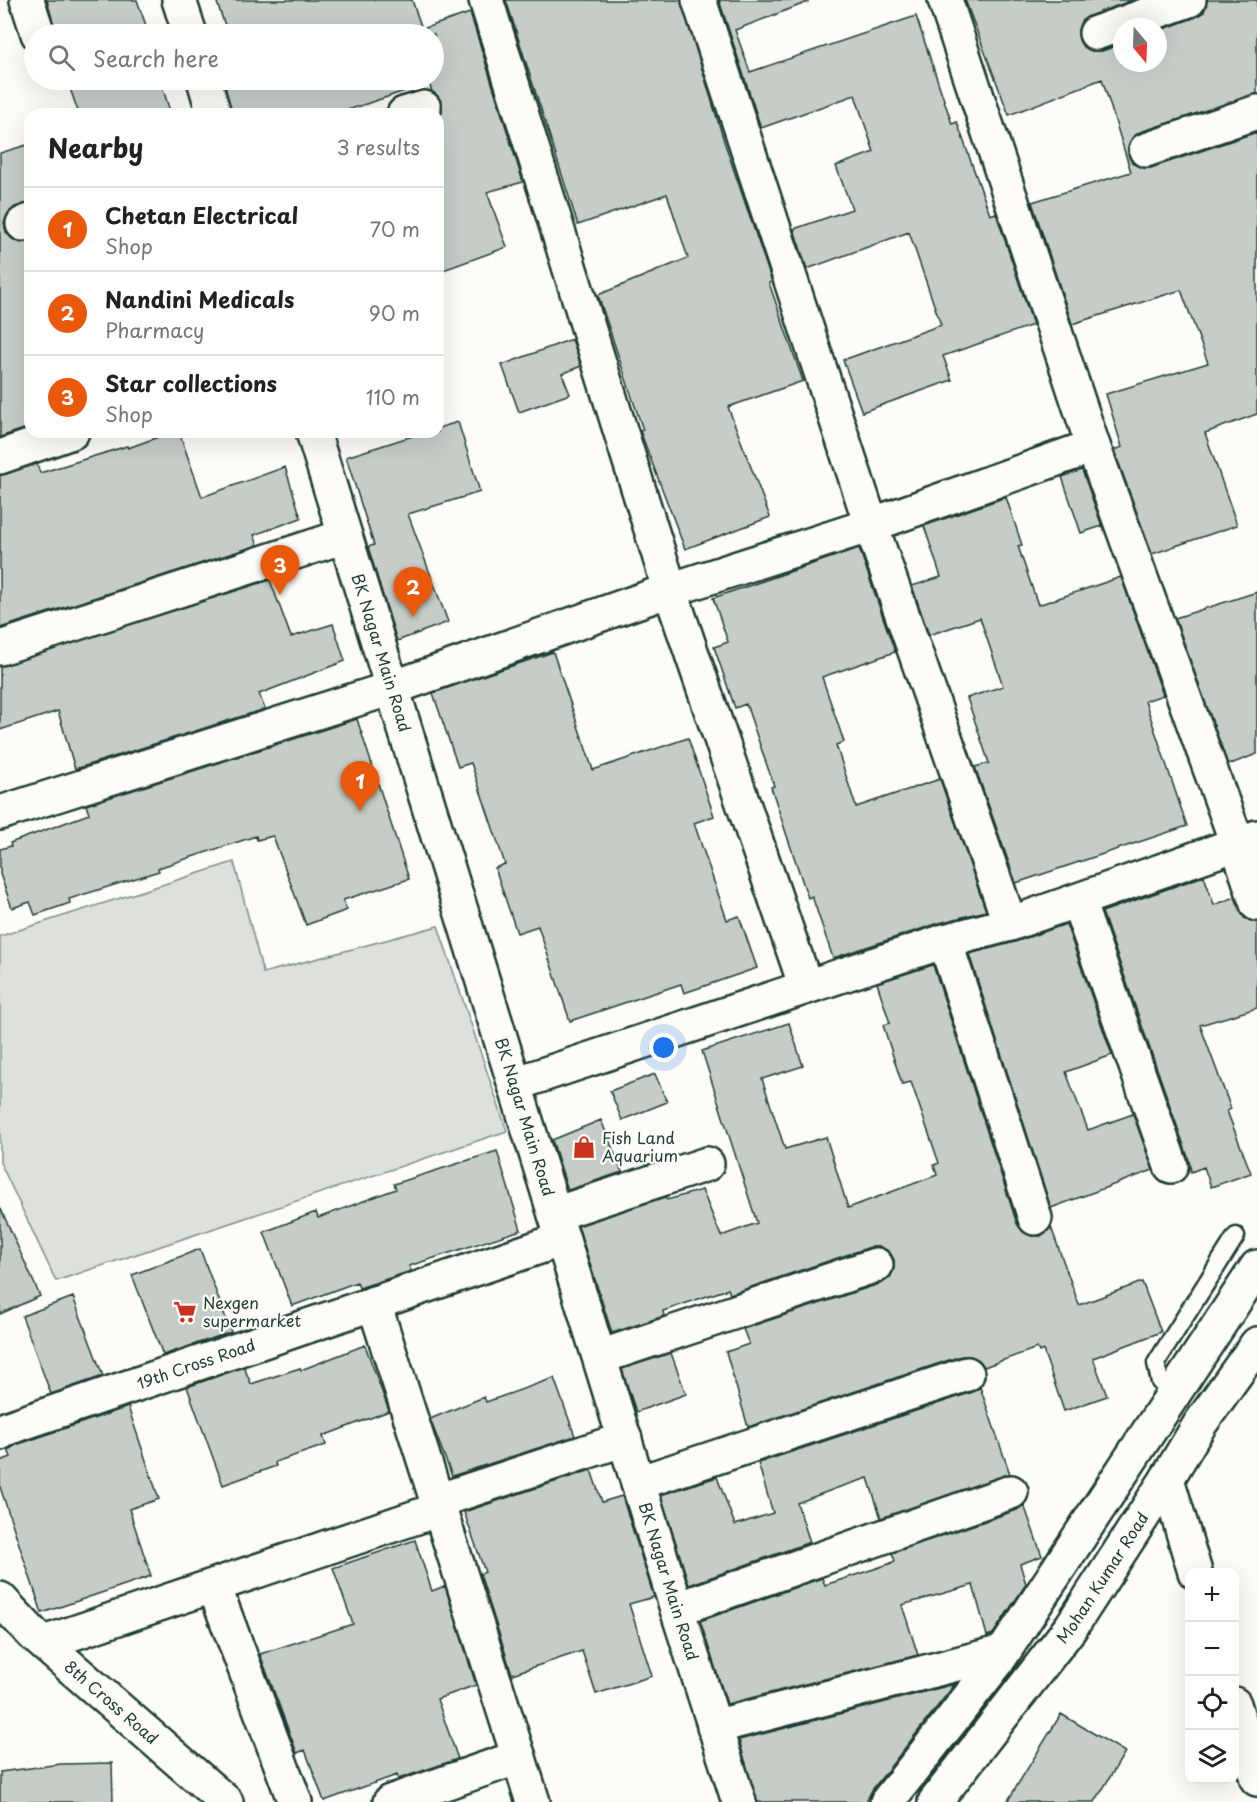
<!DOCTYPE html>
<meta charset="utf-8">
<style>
body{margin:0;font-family:"Playpen Sans",sans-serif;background:#f2f2f2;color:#222}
.controls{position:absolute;right:18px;bottom:18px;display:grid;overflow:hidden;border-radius:12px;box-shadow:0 6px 24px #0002}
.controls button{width:54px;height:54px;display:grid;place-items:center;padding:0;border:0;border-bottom:2px solid #e0e0e0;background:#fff;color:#222;font:30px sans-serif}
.compass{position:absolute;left:1113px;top:18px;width:54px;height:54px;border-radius:50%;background:#fff;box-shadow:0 6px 24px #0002;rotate:161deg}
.you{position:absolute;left:664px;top:1048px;width:21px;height:21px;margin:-15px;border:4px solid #fff;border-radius:50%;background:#1a73e8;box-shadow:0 0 0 9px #1a73e833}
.badge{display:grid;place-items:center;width:39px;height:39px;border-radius:50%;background:#ea580c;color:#fff;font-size:20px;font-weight:700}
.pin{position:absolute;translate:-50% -50px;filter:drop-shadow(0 2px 3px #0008)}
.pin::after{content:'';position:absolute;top:32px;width:21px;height:18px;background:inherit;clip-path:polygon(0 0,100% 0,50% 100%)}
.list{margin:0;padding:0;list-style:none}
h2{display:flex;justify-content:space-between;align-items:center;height:78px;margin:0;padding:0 24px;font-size:26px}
h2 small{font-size:20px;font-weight:400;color:#767676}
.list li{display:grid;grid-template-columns:39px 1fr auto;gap:18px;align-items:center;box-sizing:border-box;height:84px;padding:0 24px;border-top:2px solid #e0e0e0}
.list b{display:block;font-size:22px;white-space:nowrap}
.list p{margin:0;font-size:20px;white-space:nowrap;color:#767676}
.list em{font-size:20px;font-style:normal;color:#767676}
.icon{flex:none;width:33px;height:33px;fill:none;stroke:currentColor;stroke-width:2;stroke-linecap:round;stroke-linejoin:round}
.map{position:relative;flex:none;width:1257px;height:1802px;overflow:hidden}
.search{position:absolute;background:#fff;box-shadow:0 6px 24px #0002;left:24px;top:24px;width:420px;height:66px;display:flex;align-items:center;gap:15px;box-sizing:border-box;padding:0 21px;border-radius:33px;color:#767676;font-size:22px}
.panel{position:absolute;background:#fff;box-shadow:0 6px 24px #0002;left:24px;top:108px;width:420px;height:330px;border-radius:18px}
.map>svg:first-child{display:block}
.green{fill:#dde0db;stroke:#7e8e88;stroke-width:1.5}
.building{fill:#c6cdc7;stroke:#1f3d34;stroke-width:1.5}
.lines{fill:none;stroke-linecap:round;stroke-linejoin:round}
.service-casing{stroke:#1f3d34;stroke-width:21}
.minor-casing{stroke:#1f3d34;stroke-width:38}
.tertiary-casing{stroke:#1f3d34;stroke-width:38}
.service{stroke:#fdfcf7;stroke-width:16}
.minor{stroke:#fdfcf7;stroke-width:33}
.tertiary{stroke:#fdfcf7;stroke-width:33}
.labels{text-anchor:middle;stroke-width:4.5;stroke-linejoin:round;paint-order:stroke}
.street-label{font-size:16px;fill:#1f3d34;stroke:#fdfcf7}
.poi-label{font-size:16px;fill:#1f3d34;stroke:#fdfcf7;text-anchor:start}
</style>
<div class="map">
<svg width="1257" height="1802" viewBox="0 0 1257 1802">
<rect width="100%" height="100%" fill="#fdfcf7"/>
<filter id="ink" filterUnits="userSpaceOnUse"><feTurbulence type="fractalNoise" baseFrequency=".0167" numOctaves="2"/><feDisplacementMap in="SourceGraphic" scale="12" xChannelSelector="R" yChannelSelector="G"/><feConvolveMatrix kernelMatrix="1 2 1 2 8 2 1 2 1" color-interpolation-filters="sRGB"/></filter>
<g filter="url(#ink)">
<path class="green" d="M234,862L263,973L438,926L507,1131L56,1281L0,1162V936Z"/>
<path class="building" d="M47,0H137L149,34H56Z
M216,0H412L422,29L470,13L523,182L487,192L507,247L438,272V120L442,112V103L437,95L432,92L429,83L336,114H232L223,80H434V34H228Z
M506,0H681L724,141L772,282L769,283L803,381L728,407L770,517L685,549L640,431L643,430L598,295L688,258L667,194L578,225Z
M719,0H807L808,2L735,30L750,72L916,16L952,124L957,122L990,215L996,213L1033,325L943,356L952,380L862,412L843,360L941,325L909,232L807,269L794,229L852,209L836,166L874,152L855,95L761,128Z
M965,0H1133L1089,16L1081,21L1078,30L1079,40L1083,47L1092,51H1102L1122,44V63H1158V31L1196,17L1204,12L1207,0H1257V94L1140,132L1132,138L1128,147L1129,157L1133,164L1142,168H1151L1257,132V414L1205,433L1237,525L1152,554L1114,450L1122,447L1106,394L1208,363L1181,290L1072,324L1032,202L1131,172L1102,79L1009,115Z
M67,80H160L171,114H79Z
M30,144V203L15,207L8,213L4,222L6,232L12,239L21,243L30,241V427L0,437V153Z
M572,339L581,366L562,374L570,394L519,412L502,365Z
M458,422L480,492L408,514L448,622L397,641L368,547L374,545L346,457L425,432H438V428Z
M172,432H179L202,497L285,467L301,518L254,535L258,545L0,628V475L37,464L40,473L127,446L128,448Z
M1082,470L1102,526L1081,533L1062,477Z
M1006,497L1022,545L1018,546L1038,605L1121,577L1163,695L1145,701L1187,826L1016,883L975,767L989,763L967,698L1003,686L980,618L929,635L912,586L941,577L924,526Z
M859,548L895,652L822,677L844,742L836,745L856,807L940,779L986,911L939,923L833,958L812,896L808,898L788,839L771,787L774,786L746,704L735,708L714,647L728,642L713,598Z
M270,580L291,637L333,624L345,661L259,694L265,709L75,769L58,711L0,730V666Z
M1257,592V754L1228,765L1175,618Z
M553,652L593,770L688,738L714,816L694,823L727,920L739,916L757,968L684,993L681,984L570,1021L538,926L517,933L495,868L505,864L471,763L458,767L433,693Z
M357,719L409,879L343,900L347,910L306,925L273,836L257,840L256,836L158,868L159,871L69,899L70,903L35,915L30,902L12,908L0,874V849L11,846L10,843L89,814L86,805Z
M1204,876L1214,905L1235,897L1244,918L1257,922V1008L1200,1025L1231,1109L1227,1111L1251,1173L1211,1187L1204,1167L1191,1172L1189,1160L1102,912Z
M1066,924L1112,1055L1066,1072L1088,1130L1133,1114L1153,1170L1051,1208L969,954L1015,942Z
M933,965L1017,1224L1023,1232L1032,1236H1041L1051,1227L1079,1305L1142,1282L1161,1332L1093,1358L1107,1396L1064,1411L1043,1350L1039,1352L1037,1348L984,1367L979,1360L971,1356H961L748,1427L726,1352L749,1344L743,1329L882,1283L890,1278L894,1269V1260L889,1251L880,1247H870L730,1294L728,1289L663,1311L664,1316L612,1333L578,1226L665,1197L667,1200L702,1190L721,1236L757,1223L702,1051L789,1023L803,1066L762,1079L785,1149L826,1137L848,1208L937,1175L934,1165L939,1163L911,1082L902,1084L883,1025L890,1023L877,983Z
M655,1074L667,1102L622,1120L610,1091Z
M601,1120L622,1172L568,1190L552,1140Z
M497,1151L521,1230L409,1266L411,1271L359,1288L357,1282L292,1306L264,1232L316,1212L318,1218L396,1189L394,1184Z
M0,1207L40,1296L0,1314Z
M200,1249L231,1332L163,1355L132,1275Z
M73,1297L103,1376L51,1394L22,1316Z
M365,1345L389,1411L323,1436L326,1445L275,1462L276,1466L223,1485L187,1387L244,1367L251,1384L300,1368L301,1370Z
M671,1353L686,1394L636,1412L622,1369Z
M554,1378L575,1436L452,1476L430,1419L484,1397L486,1402Z
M980,1387L1010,1474L881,1518L868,1478L837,1488L797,1503L810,1542L689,1585L661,1495L717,1477L735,1525L773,1513L758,1463L973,1392Z
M128,1407L159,1499L129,1509L151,1576L42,1613L0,1487V1461L11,1457L8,1450L16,1445Z
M591,1470L602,1502L622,1496L654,1597L629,1604L652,1676L596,1694L582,1651L512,1674L480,1574L485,1572L464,1512Z
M1024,1505L1042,1556L1020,1564L1026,1584L993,1634L987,1636L973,1585L902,1605L918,1655L727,1704L700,1621L822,1578L825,1585L889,1564L895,1561L892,1553L1017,1510Z
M415,1540L432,1591L445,1586L476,1685L437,1699L458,1759L398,1779L397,1775L324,1801L305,1750L297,1753L260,1654L353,1624L333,1568Z
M955,1684L872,1790L866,1802H757L739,1740Z
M1061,1714L1125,1752L1095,1802H1007Z
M112,1763L113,1802H0V1772L61,1764Z"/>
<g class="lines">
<g class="service-casing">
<path id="service" d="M1173,1394L1160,1382L1156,1363L1236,1236"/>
</g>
<g class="minor-casing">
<g id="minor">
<path d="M27,0L38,34"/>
<path d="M486,0L670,590L806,987"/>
<path d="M699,0L871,525L1010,924"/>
<path d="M945,0L1093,446L1237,843L1257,904"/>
<path d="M1096,33L1189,0"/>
<path d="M404,114L424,108"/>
<path d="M1146,150L1257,112"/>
<path d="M23,224L30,221"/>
<path d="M0,457L72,432"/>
<path d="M0,648L345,536"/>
<path d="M0,813L392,688L670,590L871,525L1093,446"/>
<path d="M1078,901L1171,1166"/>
<path d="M945,941L1035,1218"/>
<path d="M515,1084L945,941L1010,924L1257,837"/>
<path d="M555,1214L707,1164"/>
<path d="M374,1303L533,1802"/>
<path d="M600,1357L876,1265"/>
<path id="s1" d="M0,1433L8,1428L563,1239"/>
<path d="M1167,1479L1195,1572"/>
<path d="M638,1483L967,1374"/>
<path d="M437,1501L625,1439"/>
<path d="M214,1586L295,1802"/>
<path id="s2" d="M0,1599L34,1635L226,1802"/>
<path d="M677,1609L1011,1492"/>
<path d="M44,1643L440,1509"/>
<path d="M1234,1704L1257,1779"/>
<path d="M714,1727L1003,1652"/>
<path d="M390,1802L519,1757"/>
</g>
</g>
<g class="tertiary-casing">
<g id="tertiary">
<path d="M179,0L190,34"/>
<path d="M204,80L214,114"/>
<path id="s3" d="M313,432L677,1609L739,1802"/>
<path d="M887,1802L997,1662L1257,1267"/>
<path id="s4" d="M935,1802L1071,1627L1167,1479L1200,1424L1257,1344"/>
</g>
</g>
<use href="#service" class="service"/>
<use href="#minor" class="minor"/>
<use href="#tertiary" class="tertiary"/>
</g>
</g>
<defs>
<g id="shop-bare" transform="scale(1.8)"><path d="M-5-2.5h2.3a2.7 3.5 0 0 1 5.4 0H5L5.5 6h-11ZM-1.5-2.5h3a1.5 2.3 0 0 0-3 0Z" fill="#c8321e" stroke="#fdfcf7" stroke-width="2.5" paint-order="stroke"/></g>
<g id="supermarket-bare" transform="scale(1.8)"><path d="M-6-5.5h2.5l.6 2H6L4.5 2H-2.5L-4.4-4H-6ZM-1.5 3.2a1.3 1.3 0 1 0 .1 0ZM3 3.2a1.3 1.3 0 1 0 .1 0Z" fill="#c8321e" stroke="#fdfcf7" stroke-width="2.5" paint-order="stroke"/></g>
</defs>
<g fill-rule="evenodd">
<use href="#shop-bare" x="584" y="1147"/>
<use href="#supermarket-bare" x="185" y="1312"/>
</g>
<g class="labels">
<g class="street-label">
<text dy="6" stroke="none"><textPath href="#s3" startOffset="231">BK Nagar Main Road</textPath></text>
<text dy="6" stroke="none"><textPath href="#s3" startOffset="717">BK Nagar Main Road</textPath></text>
<text dy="6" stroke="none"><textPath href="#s1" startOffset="208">19th Cross Road</textPath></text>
<text dy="6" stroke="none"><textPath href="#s4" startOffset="280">Mohan Kumar Road</textPath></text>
<text dy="6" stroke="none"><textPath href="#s3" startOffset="1203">BK Nagar Main Road</textPath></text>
<text dy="6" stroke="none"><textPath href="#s2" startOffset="152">8th Cross Road</textPath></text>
</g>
<g class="poi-label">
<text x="602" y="1144">Fish Land<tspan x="602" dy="18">Aquarium</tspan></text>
<text x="203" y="1309">Nexgen<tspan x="203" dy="18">supermarket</tspan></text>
</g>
</g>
</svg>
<div class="controls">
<button>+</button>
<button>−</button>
<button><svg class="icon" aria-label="locate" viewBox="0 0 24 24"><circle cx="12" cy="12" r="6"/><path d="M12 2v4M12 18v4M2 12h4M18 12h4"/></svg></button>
<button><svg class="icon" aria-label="layers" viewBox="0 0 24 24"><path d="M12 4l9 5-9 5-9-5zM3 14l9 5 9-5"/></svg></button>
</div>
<svg class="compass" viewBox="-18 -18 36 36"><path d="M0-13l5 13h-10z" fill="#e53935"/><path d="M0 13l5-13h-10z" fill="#767676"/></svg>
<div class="you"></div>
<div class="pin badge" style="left:360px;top:811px">1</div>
<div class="pin badge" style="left:413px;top:617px">2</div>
<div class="pin badge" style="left:280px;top:595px">3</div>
<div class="search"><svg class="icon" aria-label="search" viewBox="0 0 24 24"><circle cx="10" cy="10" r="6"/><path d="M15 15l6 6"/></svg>Search here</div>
<section class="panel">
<h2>Nearby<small>3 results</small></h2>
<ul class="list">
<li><span class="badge">1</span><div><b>Chetan Electrical</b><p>Shop</p></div><em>70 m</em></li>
<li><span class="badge">2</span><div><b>Nandini Medicals</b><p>Pharmacy</p></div><em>90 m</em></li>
<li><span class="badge">3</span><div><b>Star collections</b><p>Shop</p></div><em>110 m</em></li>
</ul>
</section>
</div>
